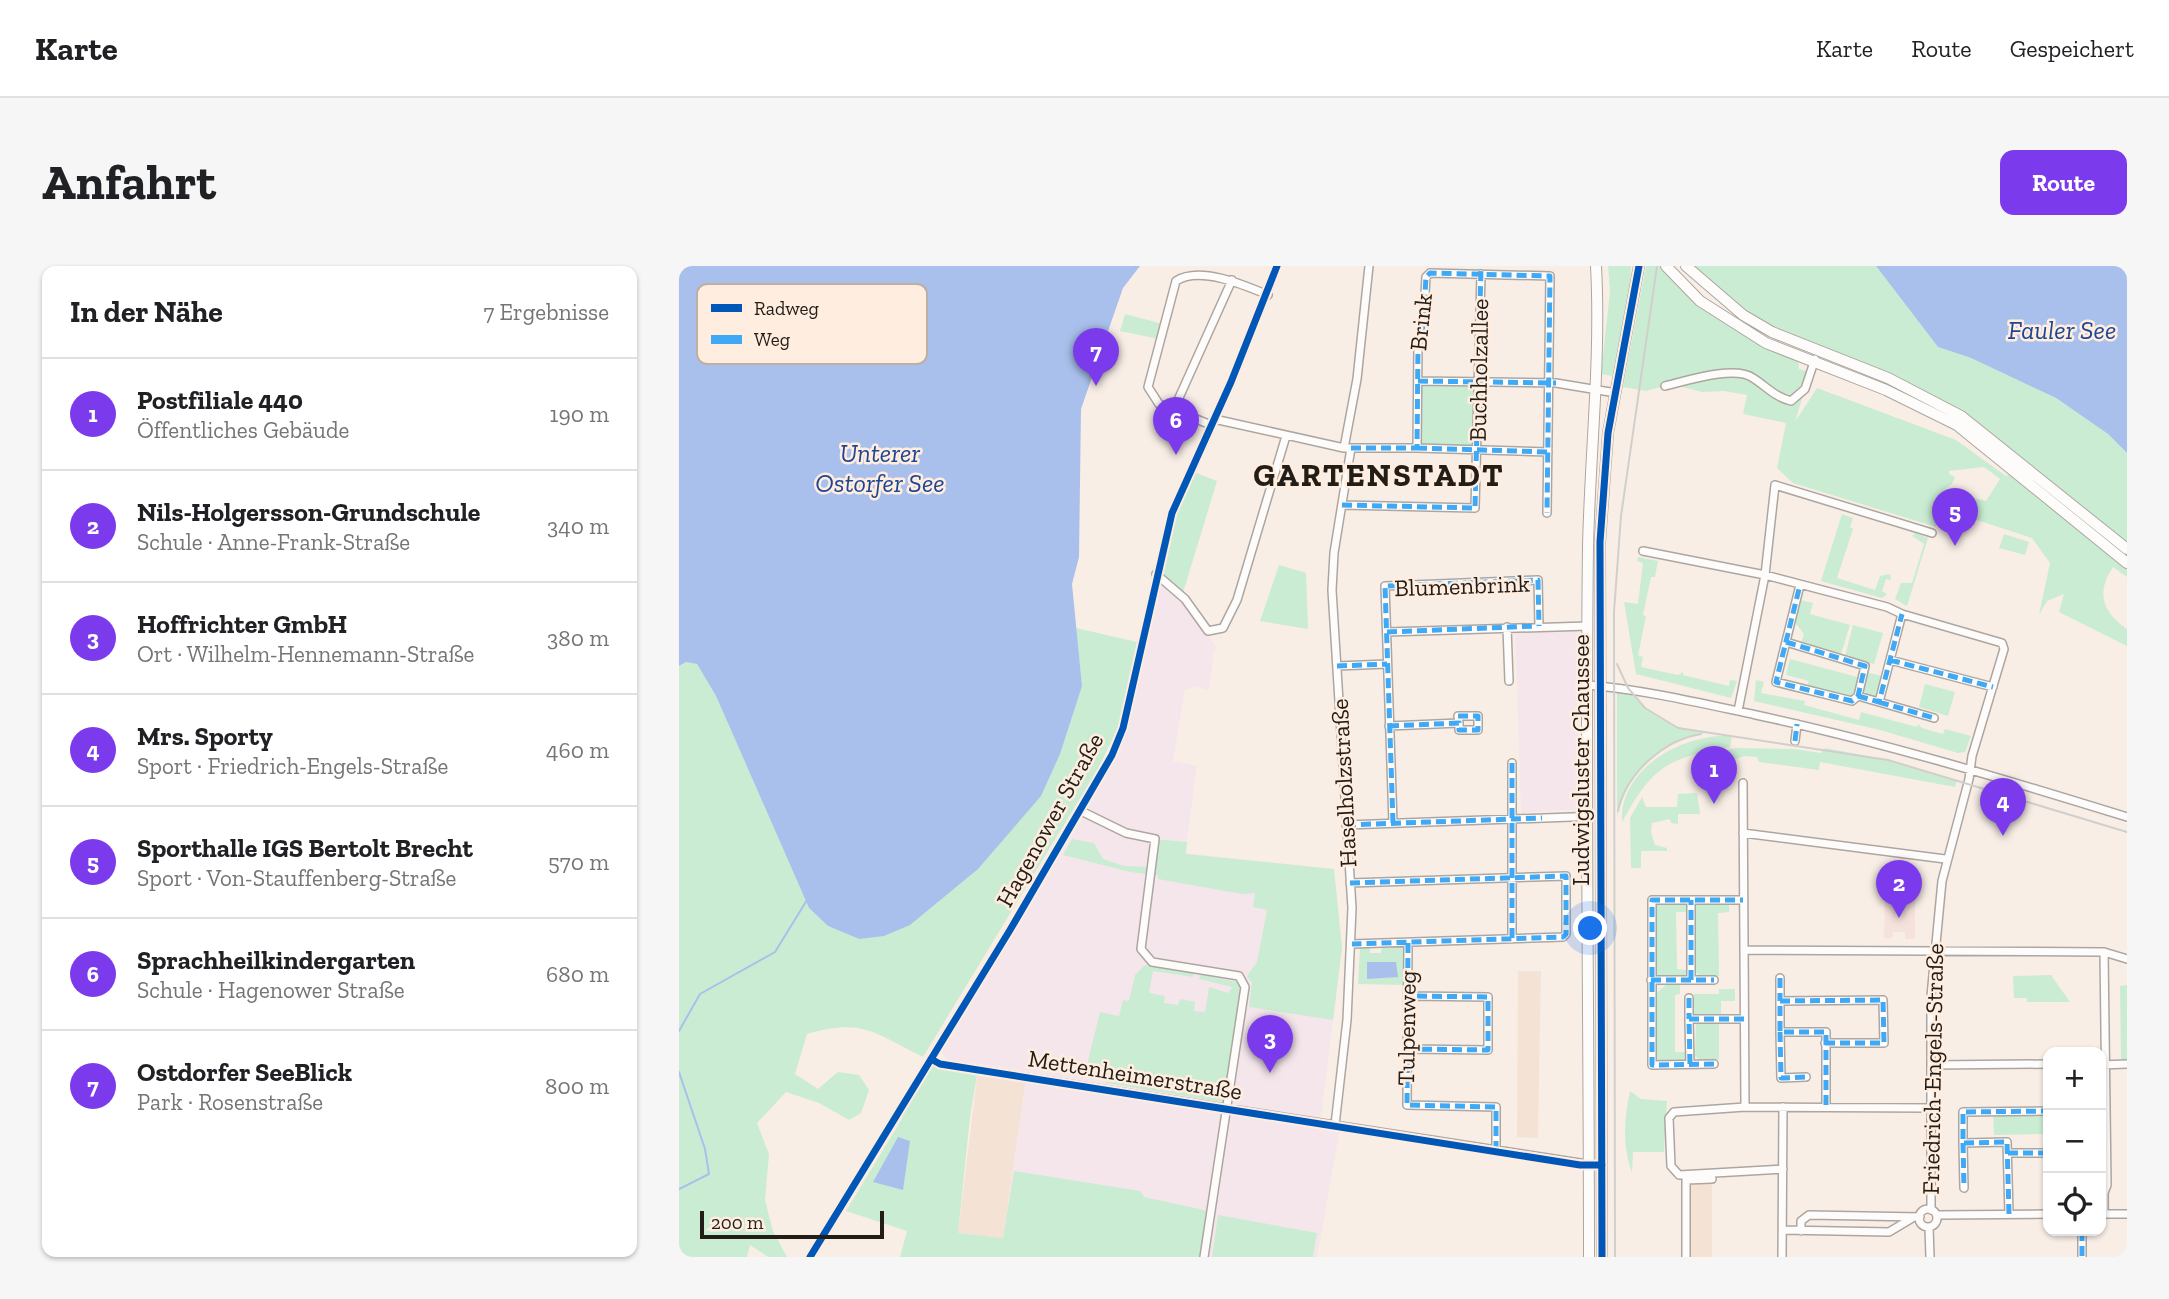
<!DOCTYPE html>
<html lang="de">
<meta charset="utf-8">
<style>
body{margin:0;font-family:"Zilla Slab",serif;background:#f6f6f6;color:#202124}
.controls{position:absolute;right:21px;bottom:21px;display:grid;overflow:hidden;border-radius:14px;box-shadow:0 2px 5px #0004}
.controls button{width:63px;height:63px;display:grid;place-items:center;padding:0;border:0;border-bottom:2px solid #e0e0e0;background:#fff;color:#202124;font:35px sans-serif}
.scale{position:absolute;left:21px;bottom:18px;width:184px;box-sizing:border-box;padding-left:7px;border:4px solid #231d18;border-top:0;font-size:19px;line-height:24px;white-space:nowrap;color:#231d18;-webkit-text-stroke:5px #ffeddf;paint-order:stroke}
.you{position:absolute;left:912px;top:663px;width:24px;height:24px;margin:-18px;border:5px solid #fff;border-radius:50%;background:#1a73e8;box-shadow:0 0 0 10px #1a73e833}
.badge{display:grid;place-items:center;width:46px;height:46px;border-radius:50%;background:#7c3aed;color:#fff;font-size:23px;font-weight:700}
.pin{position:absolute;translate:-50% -58px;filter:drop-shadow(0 2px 4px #0008)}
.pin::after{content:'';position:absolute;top:37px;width:24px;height:21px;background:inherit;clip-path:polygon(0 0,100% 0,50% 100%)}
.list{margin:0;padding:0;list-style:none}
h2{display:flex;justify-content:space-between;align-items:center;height:91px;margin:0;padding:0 28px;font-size:30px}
h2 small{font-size:23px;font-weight:400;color:#757577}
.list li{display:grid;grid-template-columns:46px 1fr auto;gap:21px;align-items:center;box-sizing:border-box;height:112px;padding:0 28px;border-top:2px solid #e0e0e0}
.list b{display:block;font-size:26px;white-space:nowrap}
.list p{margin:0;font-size:23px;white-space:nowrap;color:#757577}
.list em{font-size:23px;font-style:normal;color:#757577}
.icon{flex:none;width:38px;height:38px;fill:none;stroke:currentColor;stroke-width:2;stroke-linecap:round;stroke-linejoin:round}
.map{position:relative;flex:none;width:1448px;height:991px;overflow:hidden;border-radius:14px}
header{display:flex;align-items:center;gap:42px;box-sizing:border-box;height:98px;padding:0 35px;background:#fff;border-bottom:2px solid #e0e0e0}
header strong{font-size:33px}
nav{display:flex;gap:38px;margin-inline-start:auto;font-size:24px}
.intro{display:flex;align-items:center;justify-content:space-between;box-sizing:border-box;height:168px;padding:0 42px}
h1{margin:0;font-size:49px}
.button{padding:18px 32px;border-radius:14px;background:#7c3aed;color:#fff;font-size:24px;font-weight:700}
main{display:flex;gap:42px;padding:0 42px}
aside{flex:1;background:#fff;border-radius:14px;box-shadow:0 2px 5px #0004}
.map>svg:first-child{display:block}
.commercial{fill:#f5e6ec}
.built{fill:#f4e3d4}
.education{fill:#f6e2dc}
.green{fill:#caecd3;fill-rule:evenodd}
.water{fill:#a9c0ec}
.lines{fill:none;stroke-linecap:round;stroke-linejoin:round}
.stream{stroke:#a9c0ec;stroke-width:2}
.street-casing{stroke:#ada6a0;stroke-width:10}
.secondary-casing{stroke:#ada6a0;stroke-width:12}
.street{stroke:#fefcfb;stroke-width:7}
.secondary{stroke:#fefcfb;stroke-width:10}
.tram{stroke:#d1cfcc;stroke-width:2}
.quiet{stroke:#3fa9f5;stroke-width:5;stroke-dasharray:10 5;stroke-linecap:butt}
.cycleway-casing{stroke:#ffeddf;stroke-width:11}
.cycleway{stroke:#0057b8;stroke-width:7}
.labels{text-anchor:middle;stroke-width:5;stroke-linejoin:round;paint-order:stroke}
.street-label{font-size:24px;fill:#231d18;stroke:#ffeddf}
.water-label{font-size:26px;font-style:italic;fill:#1e4793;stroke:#ffeddf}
.district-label{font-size:32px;font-weight:bold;letter-spacing:2px;fill:#231d18;stroke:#ffeddf}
.key{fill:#ffeddf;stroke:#bdafa3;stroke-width:2}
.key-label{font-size:19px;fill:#231d18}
</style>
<header>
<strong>Karte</strong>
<nav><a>Karte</a><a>Route</a><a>Gespeichert</a></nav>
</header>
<div class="intro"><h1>Anfahrt</h1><a class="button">Route</a></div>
<main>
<aside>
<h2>In der Nähe<small>7 Ergebnisse</small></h2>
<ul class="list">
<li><span class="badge">1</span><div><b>Postfiliale 440</b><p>Öffentliches Gebäude</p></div><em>190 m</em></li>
<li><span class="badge">2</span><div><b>Nils-Holgersson-Grundschule</b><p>Schule · Anne-Frank-Straße</p></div><em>340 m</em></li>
<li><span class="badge">3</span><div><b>Hoffrichter GmbH</b><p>Ort · Wilhelm-Hennemann-Straße</p></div><em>380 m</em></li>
<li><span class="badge">4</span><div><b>Mrs. Sporty</b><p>Sport · Friedrich-Engels-Straße</p></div><em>460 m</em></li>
<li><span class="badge">5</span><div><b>Sporthalle IGS Bertolt Brecht</b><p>Sport · Von-Stauffenberg-Straße</p></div><em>570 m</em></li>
<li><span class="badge">6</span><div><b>Sprachheilkindergarten</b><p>Schule · Hagenower Straße</p></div><em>680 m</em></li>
<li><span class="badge">7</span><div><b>Ostdorfer SeeBlick</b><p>Park · Rosenstraße</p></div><em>800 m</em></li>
</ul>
</aside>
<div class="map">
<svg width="1448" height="991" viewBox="0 0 1448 991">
<rect width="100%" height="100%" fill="#f8eee6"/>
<path class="commercial" d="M481,311L506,333L539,384H535L530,424L516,421L506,424L494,495L518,500L506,587L655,603L663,682L641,859L661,863L638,991H375L324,972L348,805L267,793L262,786L406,548L438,489L447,465Z
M836,360H898L900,543L842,547Z"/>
<path class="built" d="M839,705H862L859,872L838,871Z
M299,803L347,812L324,972L279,967Z
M1033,913V991H1007V914Z"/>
<path class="education" d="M1206,630H1214V637H1225V631H1236V673H1226V666H1214L1213,672H1205Z"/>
<path class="green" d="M929,0H952L951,23L933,110L922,108L931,25Z
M967,0H987L1021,35L1119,90L1120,103L1131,106L1116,156L1138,122L1277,174L1327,210L1332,208L1448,304V311L1434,301C1417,327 1423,346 1448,363V380L1380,346L1385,328L1368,335L1360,349L1371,297L1353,272L1264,243L1257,261L1114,217L1098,202L1107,157L1064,148L1068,129L1045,125L1023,126L992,118L967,125L944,121ZM1305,201L1321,213L1307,235L1270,226L1261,227L1273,218L1276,211L1270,208V205Z
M1016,0H1197L1259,81L1292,92L1377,132L1429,168L1448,187V277L1300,160L1064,49Z
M446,48L484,58L480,73L441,65Z
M739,115L799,117L798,183L738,182Z
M515,206L538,215L503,330L481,311L498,248Z
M1163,248L1174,252L1171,261L1174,263L1158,312L1196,324L1201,310L1211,308L1212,314L1207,313L1203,325L1208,328L1203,332L1142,315Z
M1236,267L1249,272L1228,340L1216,333L1222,317H1233L1245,278L1233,270Z
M1325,268L1350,276L1346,289L1320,282Z
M959,291L979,295L976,311H972L964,349L967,350L959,389L964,391L962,401L999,409L1004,406V409L1050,420L1051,414L1058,415L1052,432L957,408L945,336L959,338L964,297L958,295Z
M600,299L627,307L629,363L581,355Z
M1121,334L1134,337L1131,348L1171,359L1162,388L1122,378L1125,368L1115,355Z
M1174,359L1204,367L1195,398L1166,390Z
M397,362L458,376L440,459L420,501L244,791C195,767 184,752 128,768L116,808L139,823L159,806L180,809L190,824L182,847L170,854L140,837L107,826L78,857L90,888L86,934L94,965L108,991H89L71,979L68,991H0V400L7,396L18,398L37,430L130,642L149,660L180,673L403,420Z
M1111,393L1182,412L1177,429L1172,432L1128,421L1130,415L1107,409Z
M1186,406L1207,411L1200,436L1179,430Z
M1077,414L1085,416L1082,427L1126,435L1125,439L1180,454L1182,446L1238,461L1239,458L1243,462L1264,468L1266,463L1292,470L1286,486L1279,487L1201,464L1075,435Z
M1246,418L1276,426L1269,450L1240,441Z
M938,421L949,422C969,450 994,463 1027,467C983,474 947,507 938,551Z
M1053,470L1051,481C988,492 974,500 943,556C940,502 1005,467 1053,470Z
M1057,482L1115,483L1142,487L1146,482L1209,494L1278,514L1276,521L1141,496L1140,504L1080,496L1078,491L1065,490L1051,495L1046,492L1048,484Z
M1018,527L1021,548H999V558L992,557L991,553L973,557L972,566L976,579L988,582V585H962V602H952L951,552L963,531L967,541H998L999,528Z
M393,573L415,577L424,593L445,600L469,601L476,573L508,576L507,588L655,603L663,682L654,754L570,741L573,717L568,710L578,696L588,644L574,641L576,627L563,628L479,613V609L451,606L384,589Z
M980,637H1008V646H997L998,703L1008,704V711H981L976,706V640Z
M1015,638H1050V646L1039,647L1040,710H1021L1015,705Z
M681,681H691V687H702L703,681H721L726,685V719L679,718Z
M466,699L515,707L514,711L474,705L470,727L486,730L485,737L499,739L501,733L516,736L515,745L526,746L530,721L549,727L553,721L520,713L521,708L562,717L564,724L547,833L543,836L427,817L429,802L408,799L421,746L440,750L444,734L450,735L456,709Z
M1372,709L1391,736H1348V732H1335L1334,710Z
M988,718H1001V728L996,729V786H1007V795L981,796L976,791L975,729Z
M1448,719V793H1442L1441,720Z
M1040,723H1056V735H1042V751L1015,750V728H1040Z
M1040,757V794H1021L1016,790L1017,758Z
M252,793L299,803L291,851L279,967L324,972L335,905L461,925L465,931L530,945L522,991H221L228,965L167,945L224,851L219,848Z
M951,825L962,833L988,835L985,886H954L953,907C943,878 945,854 951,825Z
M1369,845V868L1315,869L1314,846Z
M539,949L638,967L634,991H533Z"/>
<path class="water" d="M0,0H461L444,22L402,143L400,291L393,318L403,420L381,488L362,530L299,603L231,659L205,670L180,673L149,660L130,642L37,430L18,398L7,396L0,400Z
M1197,0H1448V187L1429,168L1377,132L1292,92L1259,81Z
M688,696H717L719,711L688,713Z
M219,871L231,875L224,924L194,916Z"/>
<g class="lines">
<path class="stream" d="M0,765L21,728L96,686L128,634
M0,806L26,883L30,908L0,923"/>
<g class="street-casing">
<path id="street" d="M739,115L877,117L937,127
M986,120C1007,115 1056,99 1074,112C1088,121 1096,131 1112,135L1126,123L1136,93
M494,145L553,14
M535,153L665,182H738L739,80L744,61L747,11L751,7L871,10L868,247
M532,159L480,138L469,121L497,15C520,0 563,18 589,29
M665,182L678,113L690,0
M738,182L869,186
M663,239L796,242L802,8
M964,285L1086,309L1208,341L1223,348L1323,377L1325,383L1293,490L1290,513L1263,615L1252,730V944
M477,308L506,333L529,365L544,362L558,334L607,170
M828,361L830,415
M708,366L909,360
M1107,376L1186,400L1179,430L1173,435L1097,416L1121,319
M1211,394L1314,421
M658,400L708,398
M909,419C967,424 1021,437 1077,449C1203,476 1325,513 1448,551
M1179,430L1200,436L1223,348
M1200,436L1255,452
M1059,445L1086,309L1096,219L1253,267
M710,460L780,457V464H799V450H779L780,457
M1116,475L1118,458
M833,497V673
M1064,517L1066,841
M402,545L447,567L476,573L462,683L473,696L560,710L566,721L525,991
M714,557L706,320L859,314L860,360
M667,559L920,550
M1064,567L1266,593
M671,617L887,610V668L884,671L673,678
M729,677L728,839L817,841V885
M1065,684L1425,686L1448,693
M1425,686L1428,919L1425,927V948
M1101,712V735
M972,714H1035
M1012,714V634
M1010,732V753
M1101,766L1102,812L1127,811
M1146,777H1205L1204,734L1101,735V766H1147V841
M728,783L809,784V731L729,730
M252,793L261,798L914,899
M1011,798L1010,753H1065
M1035,798L973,799V634H1064
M1252,799L1369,798
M1422,799L1448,798
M656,859L668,754L673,642L653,324L655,287L672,182
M1284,877L1285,922
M1329,887H1369
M1104,903L1000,909L992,900L990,852L995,846L1066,841L1252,842
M1240 952a9 9 0 1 1 18 0a9 9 0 1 1-18 0Z
M1330,948L1328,876L1284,877V846L1369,845
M1422,948H1448
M1258,949L1369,948
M1250,961L1251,991
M1104,964L1210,966L1235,951
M1122,965V955L1130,949L1241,951
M1403,965V991
M131,991L331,664L433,489L444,462L493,247L552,116L598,0
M1007,991V914L1033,913
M1103,991L1104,841"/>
</g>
<g class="secondary-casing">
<path id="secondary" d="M987,0L1021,35L1087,77L1207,124L1278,159L1448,297
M1007,0L1064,49L1093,66L1209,112L1282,150L1448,283
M910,991C910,754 906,517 909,281C911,187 922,94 917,0
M923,991L921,276L929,167L960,0"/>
</g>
<use href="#street" class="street"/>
<use href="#secondary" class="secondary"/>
<path class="tram" d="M938,398L949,422L966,442L999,462L1209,494L1448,566
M939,545C947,507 985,474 1022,468
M936,991L935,346L942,250L978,0"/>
<path class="quiet" d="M739,115L877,117
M672,182H738L739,80L744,61L747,11L751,7L871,10L868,247
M738,182L869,186
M663,239L796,242L802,1
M708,366L858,360
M1107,376L1186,400L1179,430L1173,435L1097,416L1121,319
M1211,394L1314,421
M658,400L708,398
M1179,430L1200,436L1223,348
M1200,436L1255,452
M710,460L780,457V464H799V450H779L780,457
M1116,475L1118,458
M833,497V673
M714,557L706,320L859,314L860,360
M667,559L863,552
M671,617L887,610V668L884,671L673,678
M729,677L728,839L817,841V885
M1101,712V735
M972,714H1035
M1012,714V634
M1010,732V753
M1101,766L1102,812L1127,811
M1146,777H1205L1204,734L1101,735V766H1147V841
M728,783L809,784V731L729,730
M1011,798L1010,753H1065
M1035,798L973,799V634H1064
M1284,877L1285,922
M1329,887H1369
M1330,948L1328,876L1284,877V846L1369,845
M1403,965V991"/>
<g class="cycleway-casing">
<path id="cycleway" d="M252,793L261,798L901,899H923
M131,991L331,664L433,489L444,462L493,247L552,116L598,0
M923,991L921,276L929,167L960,0"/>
</g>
<use href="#cycleway" class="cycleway"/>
</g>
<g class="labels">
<g class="street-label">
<text transform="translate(742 56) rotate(-84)" y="8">Brink</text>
<text transform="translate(800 104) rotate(-89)" y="8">Buchholzallee</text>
<text transform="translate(783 320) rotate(-2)" y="8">Blumenbrink</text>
<text transform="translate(902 494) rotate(-90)" y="8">Ludwigsluster Chaussee</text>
<text transform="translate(665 517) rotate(-93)" y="8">Haselholzstraße</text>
<text transform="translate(371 554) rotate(-61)" y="8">Hagenower Straße</text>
<text transform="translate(728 762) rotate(-89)" y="8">Tulpenweg</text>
<text transform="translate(1254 803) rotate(-89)" y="8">Friedrich-Engels-Straße</text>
<text transform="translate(456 809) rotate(9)" y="8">Mettenheimerstraße</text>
</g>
<g class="water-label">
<text x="1383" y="73">Fauler See</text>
<text x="201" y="196">Unterer<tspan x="201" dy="30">Ostorfer See</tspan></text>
</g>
<g class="district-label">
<text x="700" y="220">GARTENSTADT</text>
</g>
</g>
<rect x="18" y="18" width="230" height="80" rx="10" class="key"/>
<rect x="32" y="38" width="31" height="8" fill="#0057b8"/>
<rect x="32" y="69" width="31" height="9" fill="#3fa9f5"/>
<g class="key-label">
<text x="75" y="49">Radweg</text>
<text x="75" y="80">Weg</text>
</g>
</svg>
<div class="controls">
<button>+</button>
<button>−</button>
<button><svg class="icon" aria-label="locate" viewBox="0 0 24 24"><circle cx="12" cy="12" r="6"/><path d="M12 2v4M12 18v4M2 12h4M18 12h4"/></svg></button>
</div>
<div class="scale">200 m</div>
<div class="you"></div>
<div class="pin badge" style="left:1035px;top:538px">1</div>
<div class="pin badge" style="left:1220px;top:652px">2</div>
<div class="pin badge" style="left:591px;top:807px">3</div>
<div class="pin badge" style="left:1324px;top:570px">4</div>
<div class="pin badge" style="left:1276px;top:280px">5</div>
<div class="pin badge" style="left:497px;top:189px">6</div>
<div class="pin badge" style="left:417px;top:120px">7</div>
</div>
</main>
